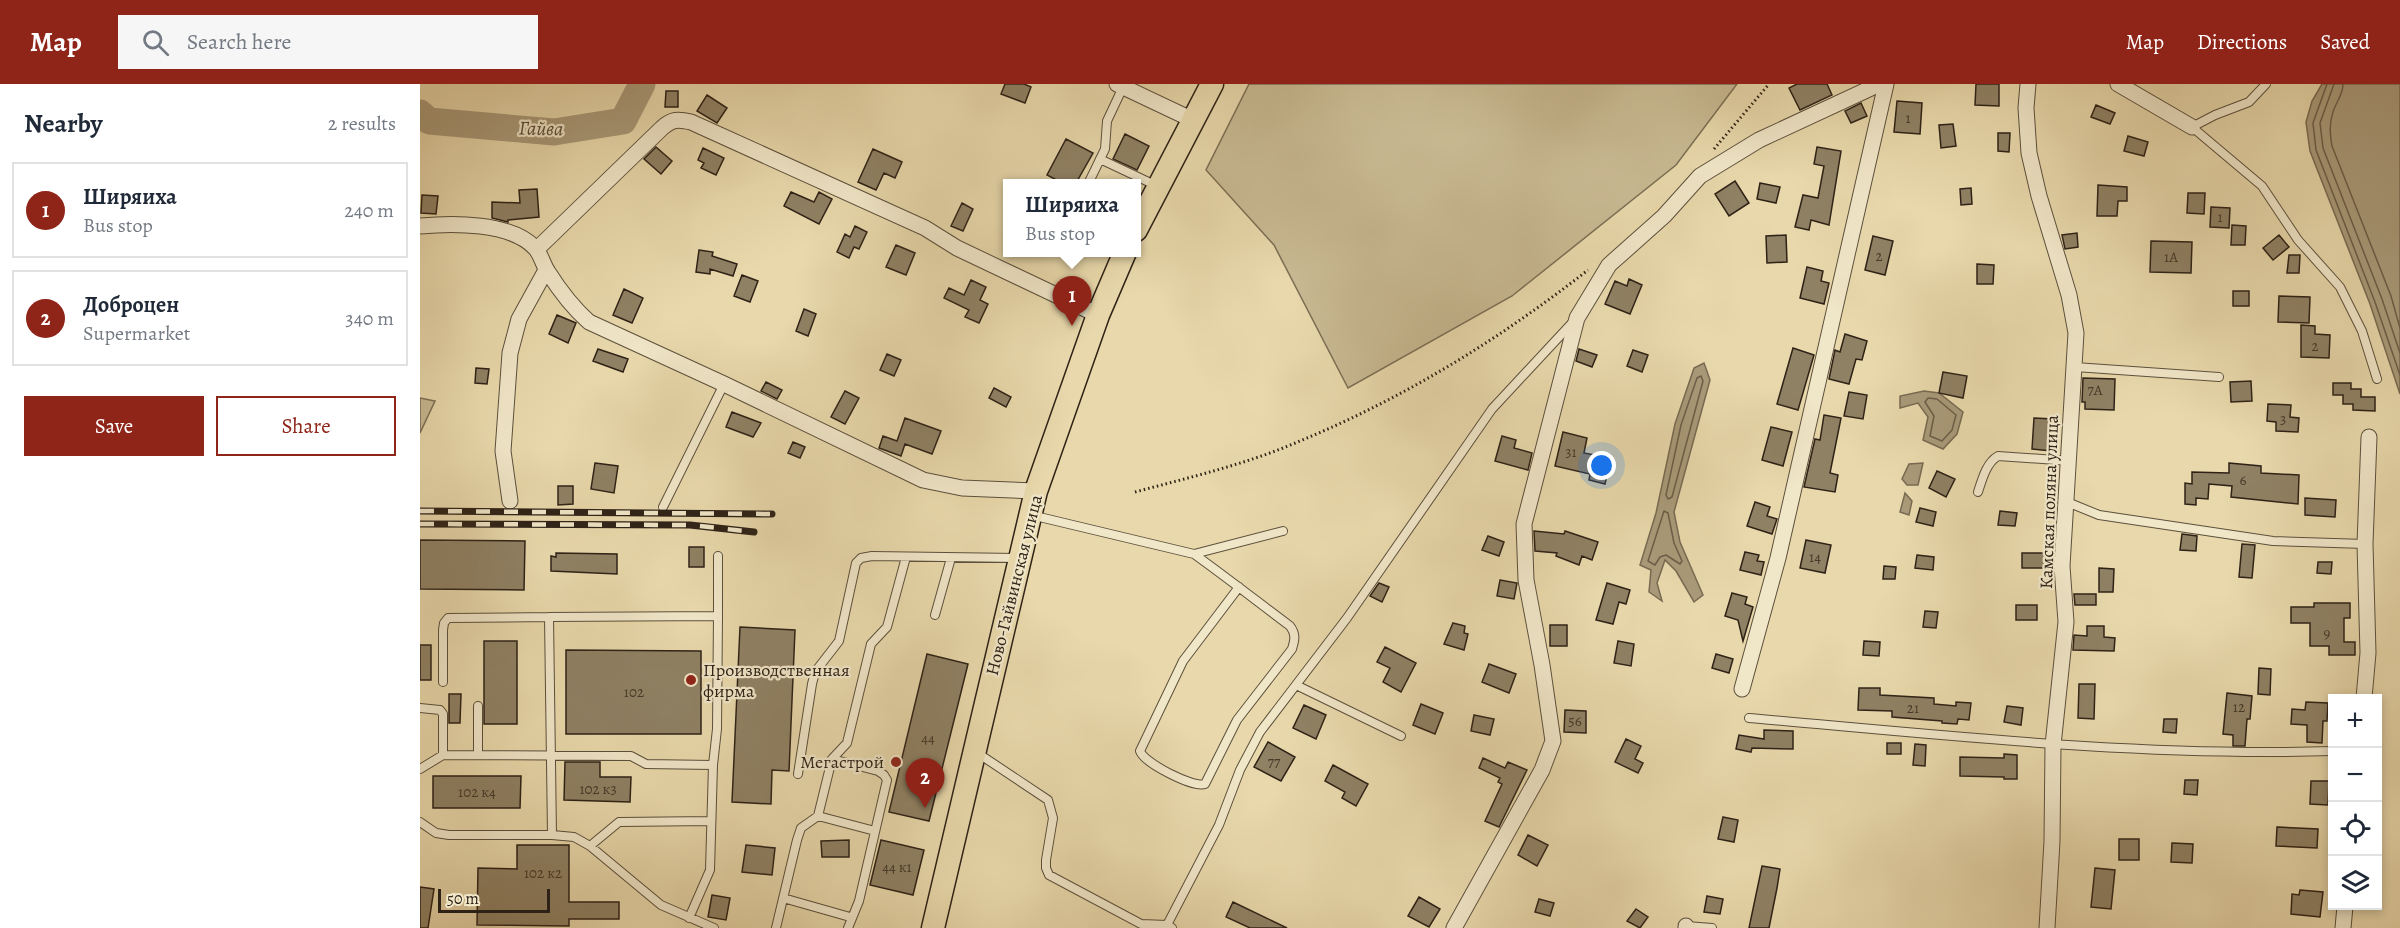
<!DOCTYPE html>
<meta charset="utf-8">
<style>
body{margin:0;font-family:Alegreya,serif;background:#f6f6f7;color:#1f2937}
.controls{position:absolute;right:18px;bottom:18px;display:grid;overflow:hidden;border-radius:0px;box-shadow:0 3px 9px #0003}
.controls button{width:54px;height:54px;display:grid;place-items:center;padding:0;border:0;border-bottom:2px solid #e0e1e3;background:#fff;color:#1f2937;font:30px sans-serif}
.scale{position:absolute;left:18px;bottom:15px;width:112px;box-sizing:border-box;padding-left:6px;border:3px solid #2e2217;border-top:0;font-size:16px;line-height:21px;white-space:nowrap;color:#2e2217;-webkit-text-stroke:4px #f0e6c8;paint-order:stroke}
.you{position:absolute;left:1182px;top:382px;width:21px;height:21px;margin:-15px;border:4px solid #fff;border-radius:50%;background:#1a73e8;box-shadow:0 0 0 9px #1a73e833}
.badge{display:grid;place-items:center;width:39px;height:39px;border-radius:50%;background:#8f2418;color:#fff;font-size:20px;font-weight:700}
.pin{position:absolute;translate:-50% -50px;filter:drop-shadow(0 2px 3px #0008)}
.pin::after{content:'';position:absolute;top:32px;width:21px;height:18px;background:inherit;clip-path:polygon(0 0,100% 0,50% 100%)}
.popup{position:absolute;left:583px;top:95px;width:138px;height:78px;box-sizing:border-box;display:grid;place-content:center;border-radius:0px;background:#fff;filter:drop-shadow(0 2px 4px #0005);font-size:20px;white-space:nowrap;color:#747a83}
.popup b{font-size:22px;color:#1f2937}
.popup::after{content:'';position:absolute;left:50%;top:100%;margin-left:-12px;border:12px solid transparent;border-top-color:#fff}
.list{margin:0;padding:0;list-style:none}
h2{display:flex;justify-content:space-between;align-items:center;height:78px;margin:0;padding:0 24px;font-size:26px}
h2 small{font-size:20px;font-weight:400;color:#747a83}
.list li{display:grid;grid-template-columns:39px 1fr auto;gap:18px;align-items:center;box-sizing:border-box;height:96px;margin:0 12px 12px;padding:0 12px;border:2px solid #e0e1e3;border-radius:0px}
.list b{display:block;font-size:22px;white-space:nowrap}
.list p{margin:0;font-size:20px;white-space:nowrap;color:#747a83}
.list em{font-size:20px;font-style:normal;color:#747a83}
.actions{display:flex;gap:12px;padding:18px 24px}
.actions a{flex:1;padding:14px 0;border:2px solid #8f2418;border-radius:0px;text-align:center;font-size:21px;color:#8f2418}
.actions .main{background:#8f2418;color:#fff}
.icon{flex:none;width:33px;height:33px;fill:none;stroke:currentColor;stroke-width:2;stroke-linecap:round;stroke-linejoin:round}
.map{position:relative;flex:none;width:1980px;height:844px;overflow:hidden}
header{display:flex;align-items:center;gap:36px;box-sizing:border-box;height:84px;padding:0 30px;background:#8f2418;color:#fff}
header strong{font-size:28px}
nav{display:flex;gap:33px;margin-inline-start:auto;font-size:21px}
.search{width:420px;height:54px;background:#f6f6f7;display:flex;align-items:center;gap:15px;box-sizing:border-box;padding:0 21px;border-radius:0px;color:#747a83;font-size:22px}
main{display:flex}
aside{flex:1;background:#fff}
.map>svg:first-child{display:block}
.green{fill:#c8b992;stroke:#7b6e54;stroke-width:1.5}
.water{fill:#a99a79;stroke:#786a52;stroke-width:1.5}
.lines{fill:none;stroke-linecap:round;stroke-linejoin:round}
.shore{stroke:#6c5e48;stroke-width:1.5}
.river{stroke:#a99a79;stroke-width:27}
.building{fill:#8f8164;stroke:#2e2217;stroke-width:1.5}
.service-casing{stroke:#5c503c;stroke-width:10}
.minor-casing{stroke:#5c503c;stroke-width:17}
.primary-casing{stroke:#2e2217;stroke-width:25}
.path{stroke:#2e2217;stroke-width:3;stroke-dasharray:1.5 3;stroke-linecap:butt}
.service{stroke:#f0e6c8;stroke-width:8}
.minor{stroke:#f0e6c8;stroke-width:15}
.primary{stroke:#e8d8ab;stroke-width:22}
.rail-casing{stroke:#2e2217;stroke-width:7}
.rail{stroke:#f0e6c8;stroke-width:4.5;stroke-dasharray:14;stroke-linecap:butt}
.poi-dot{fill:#8f2418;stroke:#f0e6c8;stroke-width:2}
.labels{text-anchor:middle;stroke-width:4.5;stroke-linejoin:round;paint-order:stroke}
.number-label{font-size:15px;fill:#463a2a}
.street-label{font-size:18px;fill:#2e2217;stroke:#f0e6c8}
.poi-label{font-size:18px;fill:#2e2217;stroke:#f0e6c8;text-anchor:start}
.water-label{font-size:20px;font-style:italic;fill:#594c39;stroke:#f0e6c8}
</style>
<header>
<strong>Map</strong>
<div class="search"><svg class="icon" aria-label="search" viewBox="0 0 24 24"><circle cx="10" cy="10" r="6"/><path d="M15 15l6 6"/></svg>Search here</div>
<nav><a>Map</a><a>Directions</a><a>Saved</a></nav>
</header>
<main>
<aside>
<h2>Nearby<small>2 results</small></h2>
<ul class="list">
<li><span class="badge">1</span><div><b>Ширяиха</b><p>Bus stop</p></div><em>240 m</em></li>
<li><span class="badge">2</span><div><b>Доброцен</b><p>Supermarket</p></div><em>340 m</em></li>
</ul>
<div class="actions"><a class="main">Save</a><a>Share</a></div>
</aside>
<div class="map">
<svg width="1980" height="844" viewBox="0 0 1980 844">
<rect width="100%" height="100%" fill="#e8d8ab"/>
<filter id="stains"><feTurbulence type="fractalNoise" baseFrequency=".00333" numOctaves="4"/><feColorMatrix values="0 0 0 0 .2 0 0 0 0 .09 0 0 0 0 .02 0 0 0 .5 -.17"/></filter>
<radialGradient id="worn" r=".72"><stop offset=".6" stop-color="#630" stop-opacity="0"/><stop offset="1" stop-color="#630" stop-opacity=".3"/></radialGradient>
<path class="green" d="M829,0H1317L1256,81L1092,212L928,304L854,161L786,86Z
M0,314L15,317L0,349Z"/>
<path class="water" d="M1902,0H1980V310L1950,220L1890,67L1886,38L1892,17Z
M1284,279L1290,296L1254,428L1260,458L1283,511L1274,518L1256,487L1245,476L1237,499L1242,517L1229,508L1231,486L1220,481L1236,429L1255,340L1274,284Z
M1504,307L1519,309L1543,328L1537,350L1523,365L1503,356L1508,333L1498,319L1480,324V312Z
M1503,379L1498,401H1487L1482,395L1489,380Z
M1485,409L1492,417L1489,431L1480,428Z"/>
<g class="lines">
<path class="shore" d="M1907,0L1893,39L1896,66L1955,218L1980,291
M1914,0L1900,39L1903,64L1962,215L1980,269
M1923,0C1923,11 1916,18 1913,28C1909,40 1910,50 1912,62L1971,212L1980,244
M1281,292L1283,297L1252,413L1248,415L1246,411L1261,341L1277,294Z
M1508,314L1517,315L1536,331L1532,346L1522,357L1510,352L1514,332L1505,318Z
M1244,427L1248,429L1254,459L1262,477L1260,480L1246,471L1240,473L1235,481L1228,477Z"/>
<path class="river" d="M0,29L9,37L134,48L203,37L222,0"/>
</g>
<path class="building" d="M585,0H604L611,3L605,19L581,10Z
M1377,0H1407L1412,11L1380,26L1369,4Z
M1556,0H1579V22L1555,21Z
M246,7H258V23H245Z
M287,11L307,24L297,39L277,27Z
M1477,17L1502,19L1500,50L1474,48Z
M1441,19L1447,32L1431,39L1425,27Z
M1676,21L1695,29L1690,40L1671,33Z
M1533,40L1536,62L1521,64L1519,41Z
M1578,49H1590L1589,68L1578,67Z
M705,50L729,62L717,86L693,75Z
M1708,52L1728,58L1724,72L1704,67Z
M646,55L673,69L656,99H642L627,91Z
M236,63L252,77L241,90L224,75Z
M1397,63L1421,67L1409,141L1391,136L1389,146L1375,143L1383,111L1398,114L1404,82L1394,80Z
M283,64L304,74L296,91L281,84L284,79L278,76Z
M453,65L482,78L475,94L464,89L456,106L438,98Z
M1315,97L1329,119L1309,132L1295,110Z
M1340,99L1360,103L1356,119L1337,115Z
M1678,101L1707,103V117H1698L1697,132H1677Z
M1551,104L1552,120L1541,121L1540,105Z
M117,105L119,133L88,136V138L72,134V118L100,119L99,106Z
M371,108L394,118L399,108L412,115L399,140L364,122Z
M1768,109H1785L1784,130L1767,129Z
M2,111L18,112L16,130L1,129Z
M542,119L553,125L543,147L531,142Z
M1791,123L1810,124L1809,144L1790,143Z
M1812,141L1826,142L1825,161H1811Z
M435,142L447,148L439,165L434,163L429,174L417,168L425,150L430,153Z
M1657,149L1658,163L1645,165L1642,151Z
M1366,151L1367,178L1347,179L1346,152Z
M1859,151L1869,163L1853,176L1843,164Z
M1453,152L1473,157L1465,191L1445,186Z
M1731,157L1772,158L1771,189L1730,188Z
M476,161L495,169L486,191L466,183Z
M279,166L293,168L292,172L317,180L313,192L290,185V190L276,188Z
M1869,171H1880L1879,189H1867Z
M1557,180L1574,181L1573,200H1557Z
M1387,183L1403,187L1401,197L1409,199L1404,220L1380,214Z
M322,191L338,197L330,218L314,212Z
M1209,195L1222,201L1210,230L1185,220L1195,197L1207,202Z
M551,196L566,203L560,216L568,220L559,239L545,233L549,226L524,214L529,204L544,211Z
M204,205L223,214L212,239L193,231Z
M1813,207H1829V222H1813Z
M1859,212L1890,213L1889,239L1858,238Z
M384,225L396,230L388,252L376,247Z
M137,231L156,239L148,259L129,250Z
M1881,241L1895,242V250L1910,251L1909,274L1881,273Z
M1425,250L1447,257L1442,276L1436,275L1429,300L1409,295L1415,266L1420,268Z
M1373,264L1394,271L1378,326L1357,320Z
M178,265L208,275L203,288L173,277Z
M1159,265L1177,271L1172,283L1156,277Z
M1213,266L1228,271L1222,288L1207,282Z
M467,270L481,276L474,292L460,286Z
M56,284L69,285L67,300L55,299Z
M1523,288L1547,292L1543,314L1519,309Z
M1663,294L1695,295L1694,326L1665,325V318H1662Z
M1831,297L1832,317L1811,318L1810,298Z
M346,298L362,306L357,315L341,307Z
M1913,299H1931V305H1941V313H1955V327L1933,326V320H1923V311H1913Z
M574,304L591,313L586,323L569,314Z
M425,307L439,314L425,340L411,333Z
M1429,308L1447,311L1443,335L1424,332Z
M1848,320L1871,321L1870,333L1879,334L1878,348L1856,347V338L1847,337Z
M312,328L341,339L333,353L306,343Z
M1404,331L1421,334L1410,389L1418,391L1415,408L1384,403L1395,355L1400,356Z
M485,334L521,347L512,370L485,360L481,372L459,364L463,352L477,357Z
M1614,334L1633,335L1631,367L1612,365Z
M1351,343L1372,348L1363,382L1342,376Z
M1143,348L1167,354L1164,369L1191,374L1185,400L1169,396L1170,390L1135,382Z
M1082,352L1096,356L1094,364L1112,369L1108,386L1075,377Z
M373,358L385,363L380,374L368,369Z
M175,379L198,382L194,409L171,405Z
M1809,379L1841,382V389L1879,391L1878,420L1811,413L1812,402L1789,400L1788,415L1776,414V421L1765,420V399L1772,400V388L1809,389Z
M1517,387L1535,395L1526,413L1509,404Z
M138,402H153V420L138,421Z
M1885,414L1916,416L1915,433L1885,431Z
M1335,418L1350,423L1347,432L1357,435L1352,450L1327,442Z
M1500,424L1516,428L1513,442L1496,438Z
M1580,427L1597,429L1595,442L1578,441Z
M1114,447L1144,450L1145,447L1178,458L1172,476L1162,472L1159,481L1136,472L1137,469L1115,467Z
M1762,450L1777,452L1776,467L1760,466Z
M1068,452L1084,458L1079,472L1062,466Z
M0,456L105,457L104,506L0,505Z
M1386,456L1411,461L1405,489L1380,484Z
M1822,460L1835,461L1832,494L1819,493Z
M269,463H284V483H269Z
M1325,468L1339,471L1337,477L1344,478L1341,491L1320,486Z
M136,469L197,470V490L131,487V472L136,473Z
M1602,469H1627V484H1602Z
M1497,471L1514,473L1513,486L1495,484Z
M1898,478H1912L1911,490L1897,489Z
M1464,482L1476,483L1475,495H1463Z
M1679,484L1694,485L1693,508H1679Z
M1080,496L1097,499L1094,515L1077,512Z
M959,499L969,503L962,518L950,512Z
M1187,499L1210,506L1206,520L1199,518L1193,540L1176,536Z
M1312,509L1327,513L1325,520L1333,523L1323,557L1318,536L1305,532Z
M1654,510H1676V521H1655Z
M1894,519H1930V534H1924V558H1935V571H1909V562H1890V539H1871V523H1894Z
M1596,521H1617V536H1596Z
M1505,527L1518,528L1516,544L1503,543Z
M1033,539L1045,542L1044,549L1048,550L1044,566L1024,560Z
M1130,541H1147V562H1130Z
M1667,542H1684V553L1695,554L1694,567L1653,566L1654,551L1667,552Z
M320,543L375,546L369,687L352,686L351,720L312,718Z
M64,557H97V640H64Z
M1198,557L1214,560L1211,582L1194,579Z
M1444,557L1460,558L1459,572L1443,571Z
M0,561H11V596H0Z
M965,563L996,579L981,608L963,598L970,584L957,578Z
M146,566L281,567V650H146Z
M507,570L548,580L509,737L469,728Z
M1296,570L1313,575L1309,589L1292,584Z
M1069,580L1096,590L1089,609L1062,598Z
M1839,584L1851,585L1850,611L1838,610Z
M1659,600H1675L1674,635L1658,634Z
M1439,604H1460V611L1514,614V620L1536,622V618L1551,619L1549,636L1538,635L1537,640L1522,639V637L1472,633V627L1438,626Z
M1807,609L1832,612L1830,635H1827L1825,662H1813V651L1803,650Z
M29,610H41L40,639H29Z
M1886,618L1908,619L1907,637H1903L1902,659L1887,658V641L1871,640L1872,625L1885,626Z
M1001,620L1023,629L1015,650L993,641Z
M884,621L906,631L896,655L873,644Z
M1587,622L1603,624L1601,641L1584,638Z
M1145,626L1166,627V649L1144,648Z
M1054,631L1074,635L1070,651L1051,647Z
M1744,635H1757L1756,649L1743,648Z
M1344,646L1373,647V665L1332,664L1331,668L1316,665L1319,651L1344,655Z
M1206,655L1221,662L1215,675L1223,679L1218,689L1195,678Z
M848,658L875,673L861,697L834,683Z
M1467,659H1481V670H1467Z
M1495,660L1506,661L1505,682L1493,681Z
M1584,670L1597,671V695H1584V693L1540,692V673L1584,674Z
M1063,674L1085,684L1088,678L1107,686L1079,743L1065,737L1082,700L1078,698L1080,694L1059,684Z
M145,678H180V693H211L210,718L144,716Z
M913,681L948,700L936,722L922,714L925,708L905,697Z
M13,692H101L100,724H13Z
M1765,696H1778L1777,711L1764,710Z
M1891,697H1909L1908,721L1890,720Z
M1303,733L1318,736L1314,758L1298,755Z
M1857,743L1898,745L1897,764L1856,762Z
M1108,751L1128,761L1117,782L1098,771Z
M1699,755H1719V776H1699Z
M429,756V773H402L401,757Z
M461,756L504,766L493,811L450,801Z
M1752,759L1773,760L1772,779L1751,778Z
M97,761H149V818H199V835H149V842L57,841L58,784L97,785Z
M326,761L355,764L352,791L322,788Z
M1342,782L1360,785L1357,804L1349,844H1329Z
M1675,784L1695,786L1691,825L1671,823Z
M0,803L14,805L8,844H0Z
M1880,806L1903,808L1900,833L1871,830L1872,810L1879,811Z
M292,811L310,814L306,836L288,833Z
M1287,812L1303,815L1300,830L1284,828Z
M999,813L1020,825L1009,843L988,832Z
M1119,815L1134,819L1130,832L1115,828Z
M813,818L867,844H830L806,833Z
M1216,825L1228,833L1220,844L1207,837Z"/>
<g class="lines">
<g class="service-casing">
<path id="service" d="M1846,0L1829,18L1795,31L1772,43L1842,102L1878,156L1920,203L1942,247L1957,295
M680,75L737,102
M668,100L685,65L687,37L703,3
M1655,283L1799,293
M1558,408C1562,396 1566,379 1578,372L1650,377
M1647,418L1679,431L1853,457L1945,460
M243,423L304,300
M611,431L774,470L863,447
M774,470C806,493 838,518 870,542C876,550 875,555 872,565L817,636L785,700C773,704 724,679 720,667L763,577L819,503
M515,531L531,474
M298,532V472
M23,598V546L24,539L28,534L129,533
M876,601L981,652
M0,624L20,626L23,630V671
M1329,634C1523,651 1718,673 1912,667
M556,668L628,716L633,734L626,776V784L629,791L721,840L747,841L752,844
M58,671V622
M412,675L458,687L464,691L467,696L439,817L428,844
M0,685L23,671L211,672L226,680L293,681
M378,690L392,600L395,588L419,557L436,479L441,474L452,472L598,474
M398,732L455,747
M0,738L16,749L29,751H132L154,753L170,762L241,821L294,844
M132,751L129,533L298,532L297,645L293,681L290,786L269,834
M170,762L199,738L291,737
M363,814L430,833
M747,841L799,741L820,686L840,648L927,534L1072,325L1152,239
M1266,842L1292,844
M356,844L377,756L381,744L398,732L412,675L427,659L451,560L467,543L486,473"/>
</g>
<g class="minor-casing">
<path id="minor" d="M697,0L773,36
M1608,0L1606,24L1609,69L1619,112L1649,211L1656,249L1642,482L1646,538L1633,661L1632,757L1627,844
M1698,0L1772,43
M0,142C32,139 91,138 115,164C121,170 123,181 128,188C140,207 152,223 169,238L304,300L503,396L542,404L616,407
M117,165L242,44C252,35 258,35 271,38L505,144L537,164L678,231
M90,417L83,367L90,269L99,235L126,186
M1322,605L1358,474L1466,0
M1944,614L1948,569L1945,460L1949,353
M1034,844L1122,686L1133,657L1122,581L1106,496L1104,440L1157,234L1189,181L1244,132L1280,92L1339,56L1451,4L1454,0
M1266,844V842
M1923,844L1925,822"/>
</g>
<g class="primary-casing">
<path id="primary" d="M716,146L792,0
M513,844L616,407L678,231L705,168"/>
</g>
<path class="path" d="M1294,65L1349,0
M715,408C771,393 827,380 880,357C986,313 1078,256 1168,186"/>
<use href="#service" class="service"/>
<use href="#minor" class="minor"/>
<use href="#primary" class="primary"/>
<g class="rail-casing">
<path id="rail" d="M0,427L352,430
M0,440L270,441L334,448"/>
</g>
<use href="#rail" class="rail"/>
</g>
<g class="poi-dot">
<circle cx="271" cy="596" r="6"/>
<circle cx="476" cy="678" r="6"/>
</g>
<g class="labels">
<g class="number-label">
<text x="1488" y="39">1</text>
<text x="1800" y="138">1</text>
<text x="1459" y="177">2</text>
<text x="1751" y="178">1А</text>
<text x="1895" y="267">2</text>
<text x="1675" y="311">7А</text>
<text x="1863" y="340">3</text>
<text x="1151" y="373">31</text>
<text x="1823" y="401">6</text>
<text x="1395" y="478">14</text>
<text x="1907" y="554">9</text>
<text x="214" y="613">102</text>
<text x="1819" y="628">12</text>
<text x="1493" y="629">21</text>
<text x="1155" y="642">56</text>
<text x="508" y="659">44</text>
<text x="854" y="683">77</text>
<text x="178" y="710">102 к3</text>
<text x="57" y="713">102 к4</text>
<text x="477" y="788">44 к1</text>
<text x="123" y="794">102 к2</text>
</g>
<g class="street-label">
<text transform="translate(1629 418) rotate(-88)" y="6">Камская поляна улица</text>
<text transform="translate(594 501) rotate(-76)" y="6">Ново-Гайвинская улица</text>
</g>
<g class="poi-label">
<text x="283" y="592">Производственная<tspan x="283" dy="21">фирма</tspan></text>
<text x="464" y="684" text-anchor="end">Мегастрой</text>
</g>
<g class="water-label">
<text transform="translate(121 44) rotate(1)" y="7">Гайва</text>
</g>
</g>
<rect width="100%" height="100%" filter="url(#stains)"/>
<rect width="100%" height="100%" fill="url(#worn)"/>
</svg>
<div class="controls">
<button>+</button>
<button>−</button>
<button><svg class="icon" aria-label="locate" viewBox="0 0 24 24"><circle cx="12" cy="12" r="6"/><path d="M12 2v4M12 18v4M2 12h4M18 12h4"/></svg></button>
<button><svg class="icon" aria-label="layers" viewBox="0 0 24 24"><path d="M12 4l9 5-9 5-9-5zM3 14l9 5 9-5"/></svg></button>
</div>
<div class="scale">50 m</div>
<div class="you"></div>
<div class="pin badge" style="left:652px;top:242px">1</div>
<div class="popup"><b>Ширяиха</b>Bus stop</div>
<div class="pin badge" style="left:505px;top:724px">2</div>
</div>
</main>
